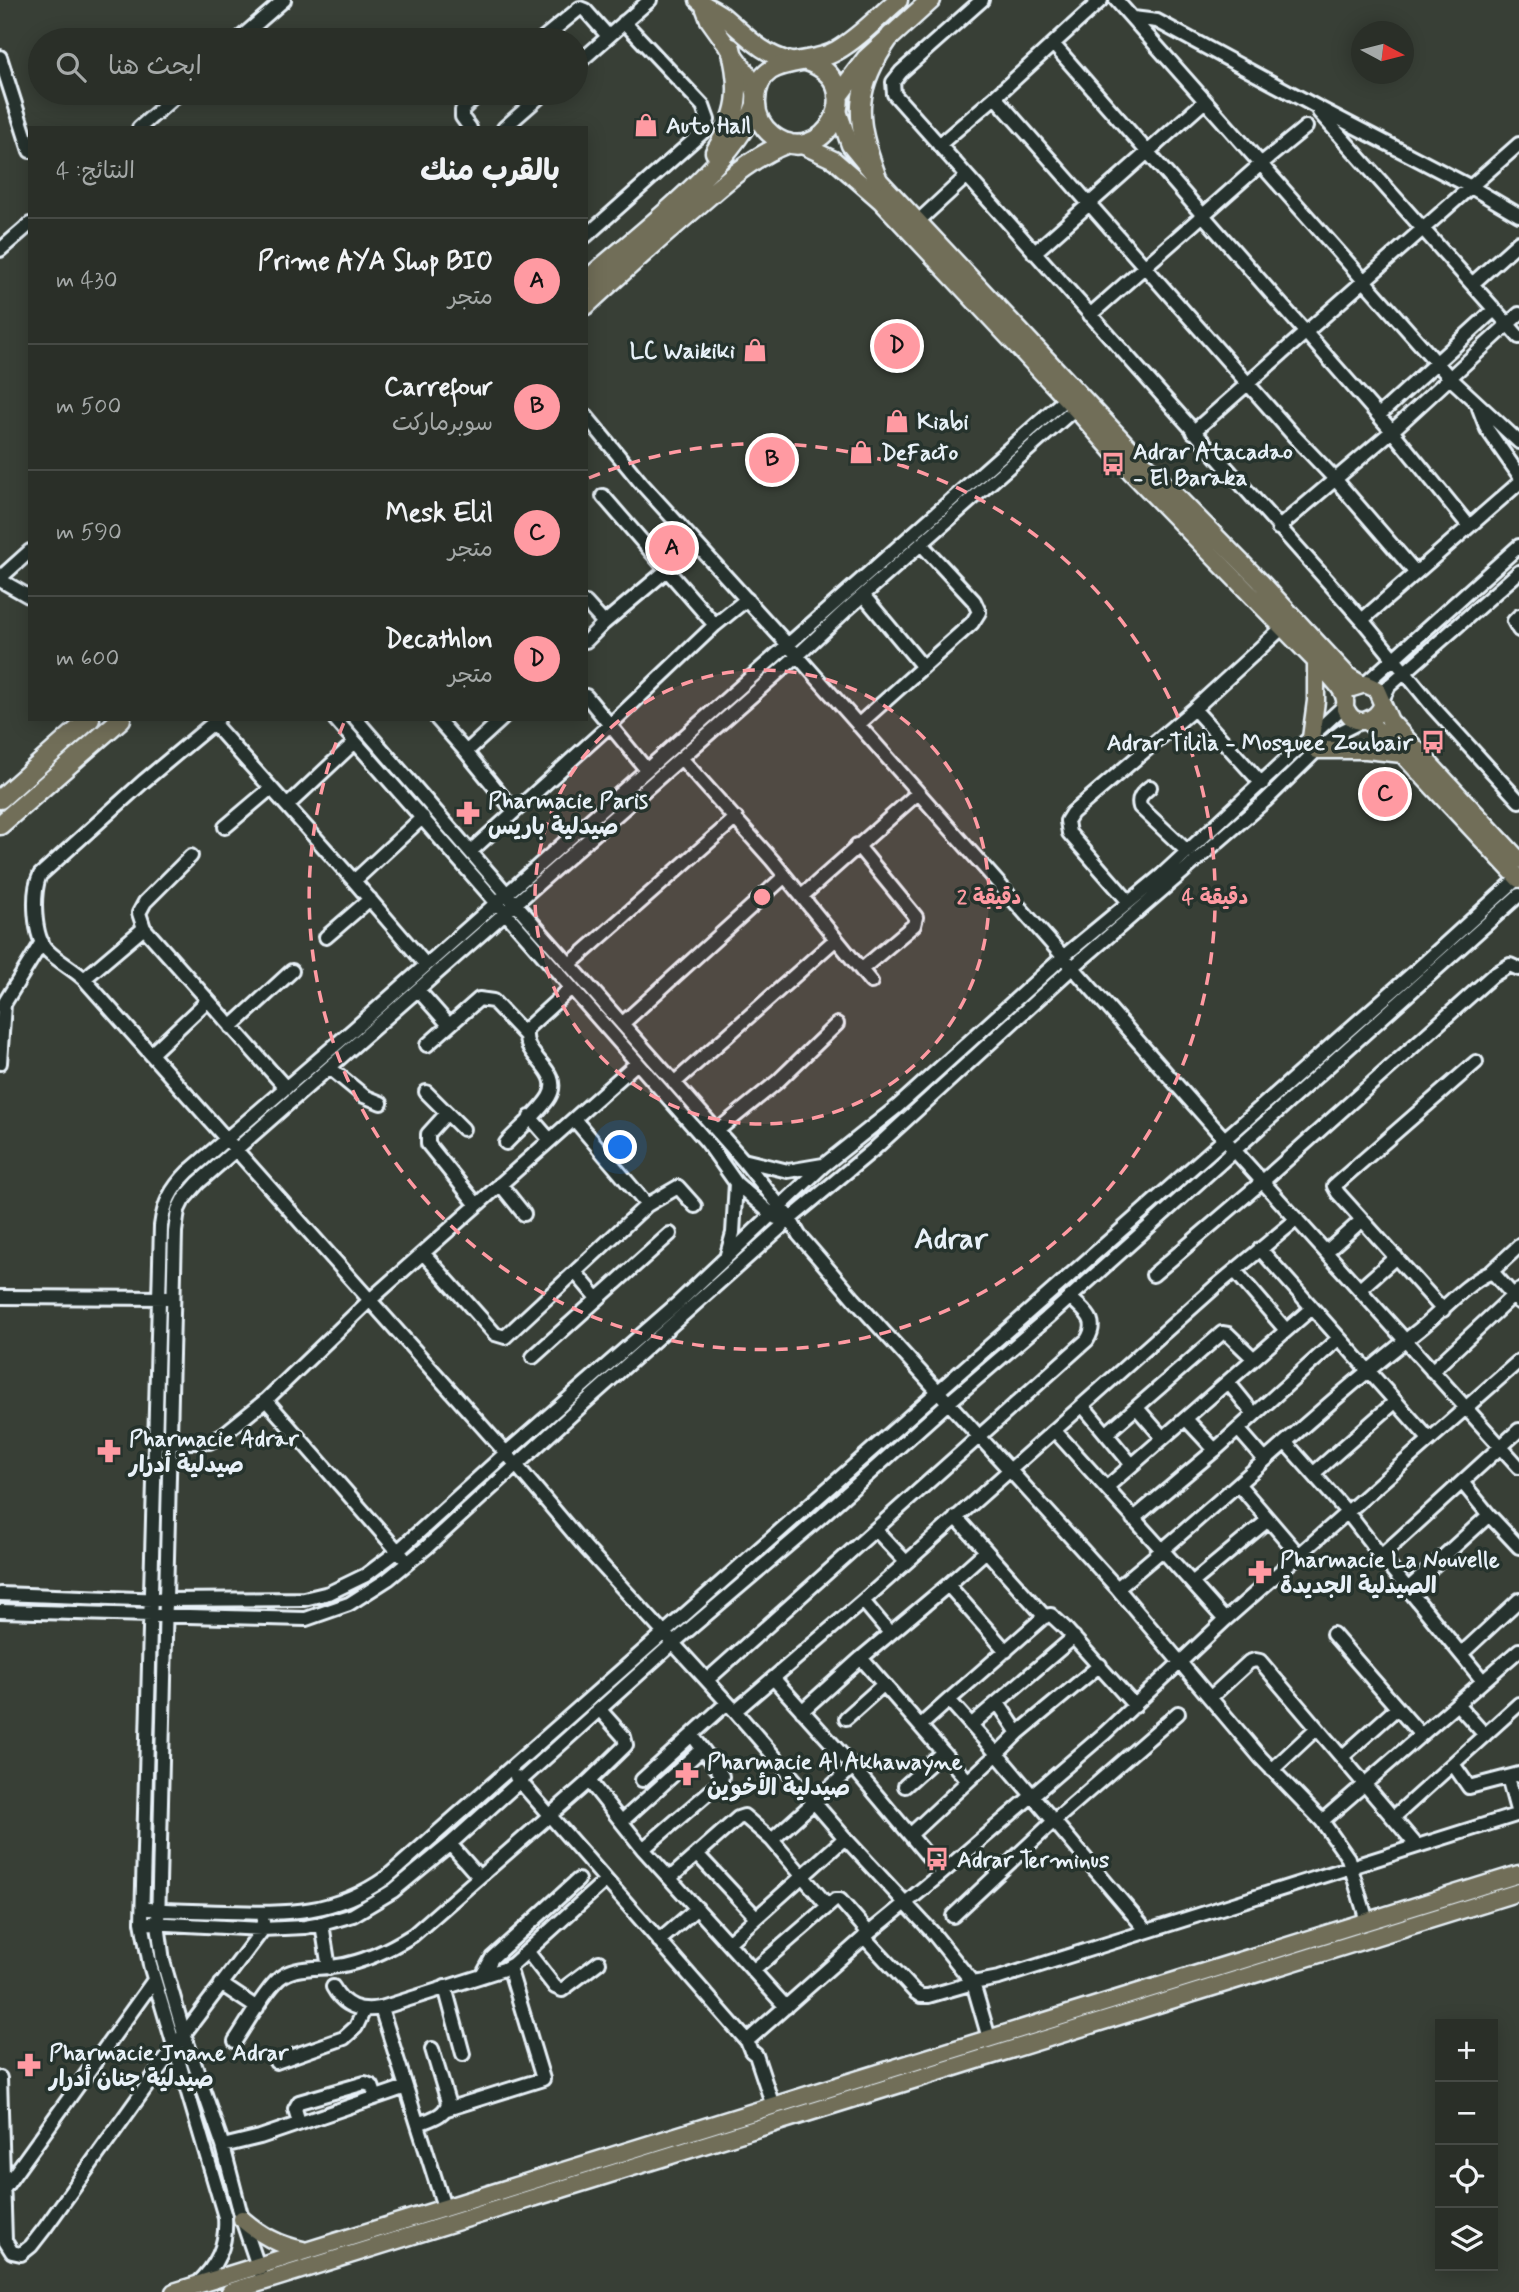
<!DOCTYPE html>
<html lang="ar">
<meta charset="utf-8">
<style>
body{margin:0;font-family:Mynerve,"Playpen Sans Arabic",sans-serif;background:#363b34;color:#f1f3f6;direction:rtl}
.controls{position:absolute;right:21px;bottom:21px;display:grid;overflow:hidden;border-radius:0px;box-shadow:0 4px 18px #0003}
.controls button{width:63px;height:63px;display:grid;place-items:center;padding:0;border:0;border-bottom:2px solid #464a45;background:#2a2f28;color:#f1f3f6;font:35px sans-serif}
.compass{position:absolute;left:1351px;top:21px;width:63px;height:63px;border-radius:50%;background:#2a2f28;box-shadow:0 4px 18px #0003;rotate:97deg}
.you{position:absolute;left:621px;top:1148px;width:24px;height:24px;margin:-18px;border:5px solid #fff;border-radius:50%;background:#1a73e8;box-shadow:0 0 0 10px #1a73e833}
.badge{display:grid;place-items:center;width:46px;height:46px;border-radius:50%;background:#ff9aa2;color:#111;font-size:23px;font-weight:700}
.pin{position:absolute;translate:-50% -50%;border:4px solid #fff;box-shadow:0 2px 7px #0006}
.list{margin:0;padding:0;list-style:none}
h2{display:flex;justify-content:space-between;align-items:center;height:91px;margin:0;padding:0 28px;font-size:30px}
h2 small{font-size:23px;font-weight:400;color:#a5a9a8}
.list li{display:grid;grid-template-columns:46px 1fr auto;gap:21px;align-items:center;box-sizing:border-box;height:126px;padding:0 28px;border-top:2px solid #464a45}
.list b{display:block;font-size:26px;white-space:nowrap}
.list p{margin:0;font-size:23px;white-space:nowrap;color:#a5a9a8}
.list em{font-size:23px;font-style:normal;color:#a5a9a8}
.icon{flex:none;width:38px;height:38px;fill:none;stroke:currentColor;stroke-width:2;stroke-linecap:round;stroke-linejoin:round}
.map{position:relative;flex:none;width:1519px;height:2292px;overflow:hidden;direction:ltr}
.search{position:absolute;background:#2a2f28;box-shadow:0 4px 18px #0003;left:28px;top:28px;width:560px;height:77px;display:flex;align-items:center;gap:18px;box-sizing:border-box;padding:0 24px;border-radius:38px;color:#a5a9a8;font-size:26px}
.panel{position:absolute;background:#2a2f28;box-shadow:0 4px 18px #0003;left:28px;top:126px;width:560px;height:595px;border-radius:0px;direction:rtl}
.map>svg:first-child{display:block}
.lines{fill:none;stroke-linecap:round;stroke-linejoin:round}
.minor-casing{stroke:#e8f1f8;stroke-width:18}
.major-casing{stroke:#e8f1f8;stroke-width:21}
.highway-casing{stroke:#e8f1f8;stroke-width:23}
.minor{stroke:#26332d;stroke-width:12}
.major{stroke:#716e59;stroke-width:16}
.highway{stroke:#716e59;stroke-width:18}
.ring{fill:none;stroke:#ff9aa2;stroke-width:3.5;stroke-dasharray:12 9}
.labels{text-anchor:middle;stroke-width:7;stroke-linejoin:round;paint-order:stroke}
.poi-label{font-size:23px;font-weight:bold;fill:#e8f1f8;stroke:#26332d;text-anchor:start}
.district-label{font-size:30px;font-weight:bold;fill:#e8f1f8;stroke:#26332d}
.centre{fill:#ff9aa2;stroke:#26332d;stroke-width:3.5}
.ring-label{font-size:21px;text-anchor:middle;font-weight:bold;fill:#ff9aa2;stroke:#26332d;stroke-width:7;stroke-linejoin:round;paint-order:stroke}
</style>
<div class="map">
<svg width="1519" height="2292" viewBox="0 0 1519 2292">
<rect width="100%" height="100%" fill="#383f36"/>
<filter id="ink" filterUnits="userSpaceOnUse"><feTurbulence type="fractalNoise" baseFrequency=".0143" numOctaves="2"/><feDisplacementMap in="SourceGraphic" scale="14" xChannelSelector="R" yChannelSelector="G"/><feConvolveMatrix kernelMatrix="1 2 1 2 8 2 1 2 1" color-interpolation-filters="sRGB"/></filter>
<g filter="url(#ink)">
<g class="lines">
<g class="minor-casing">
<path id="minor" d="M982,0L901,72L893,82L894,94L1362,620L1434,708L1519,801
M1116,0L1450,378L1519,442
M1133,18L1157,21L1315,106L1471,187L1519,215
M238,40L284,0
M541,40L580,8L585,10L608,36
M1053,44L1392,431L1469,526
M0,57L30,151
M576,65L650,0
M995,97L1294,436L1335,479L1416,573
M1319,112L1519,337
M139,128L179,93
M470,128L462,117V110L480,93
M504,128L544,93
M939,145L995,97L1101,0
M913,226L967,176
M586,236L703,132L708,120L703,106L624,22
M0,250L30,224
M1034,253L1205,101
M1472,284L1519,242
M1090,315L1262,163L1306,127
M1479,408L1487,429L1519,475
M1379,415L1494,310
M586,416L641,483L787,644L1235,1151L1519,1467
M1193,432L1519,144
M603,496L667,570
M1278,528L1392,431L1519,314
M0,578L30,551
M0,580L30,597
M863,595L923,667
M586,603L604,623L586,641
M1519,616L1514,621L1519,630
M1362,620L1519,483
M604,623L667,570L715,625
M1365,684L1519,546
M586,696L646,769
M1382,700L1389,686L1519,572
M1194,709L1262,784
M218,719L144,781L40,875C32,891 33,938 48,951C58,961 73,969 84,979L506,1453L586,1548L735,1711L845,1838L933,1933L973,1983L989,2038
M335,719L707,1142L736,1183L776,1218
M356,719L506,893L743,1160L790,1219L799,1235L854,1299L1117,1588L1261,1758L1322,1821L1348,1858L1367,1921
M437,719L466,752
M502,719L466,752L514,811
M213,723L354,881L426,965
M858,725L972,623L979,612L974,601L921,544
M681,758L772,860L871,982
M1150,787C1143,793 1137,797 1140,807L1188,852
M287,806L355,742
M225,827L271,788
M857,845L916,917L914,925L862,969
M471,851L610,725L715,625L747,599
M191,856L145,902L139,913L144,928L286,1088
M354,881L423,817
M802,896L918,793
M1129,902L1069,833L1067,821L1072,813L1194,709L1282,628
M326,937L370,899
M570,964L736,818
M84,979L144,928
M418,990L449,1025
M622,1024L785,876
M231,1027L292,971
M427,1045L479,999L493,1001L525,1035
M151,1054L208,1000
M0,1063L4,1004L42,942
M330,1068L364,1096L381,1103
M674,1083L836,939
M426,1092L463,1129
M447,1113L428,1134V1144L477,1205
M530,1117L550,1140
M574,1119L647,1205
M718,1130L777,1082L837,1024
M506,1143C518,1130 540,1112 549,1097C565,1069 518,1056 527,1028L571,988
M743,1160L788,1171L823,1165
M500,1184L524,1214
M1260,1249L1429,1439
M1326,1252L1362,1220
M423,1253L495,1334L505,1337L647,1205L678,1187L695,1206
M726,1258L733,1233L736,1183
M1235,1271L1286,1330
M575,1272L596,1297
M1490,1273L1519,1246
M1153,1275L1263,1181L1492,976L1510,965L1519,969
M1360,1289L1396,1257
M0,1297L168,1298
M1443,1310L1338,1193L1334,1186L1476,1062
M533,1357L670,1234
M1432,1371L1519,1290
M1228,1382L1254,1414
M266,1400L403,1557
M1083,1406L1132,1465
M1137,1408L1163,1438
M1186,1419L1215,1450
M1238,1429L1265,1460
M1055,1431L1192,1583
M1107,1433L1222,1333L1228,1334L1253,1358
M163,1442H209L224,1434L266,1400L370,1300L637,1063
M1286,1443L1347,1512L1381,1556L1519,1430
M1314,1473L1395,1402
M1239,1485L1299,1555
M1107,1487L1312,1308
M1466,1487L1489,1515
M956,1517L1045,1617
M1133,1519L1215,1450L1339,1338
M876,1530L906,1562
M1381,1556L1483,1681
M948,1585L986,1551
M1117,1588C1220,1504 1315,1411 1420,1329C1440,1313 1467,1282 1490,1273L1495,1275L1519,1302
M1408,1589L1489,1515L1519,1547
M0,1594L165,1600L304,1599L329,1593L366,1575L398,1551L506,1453L678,1303L824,1165L898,1106L1064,956L1162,875L1345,705
M863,1601L889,1632
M0,1611L306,1619L349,1604L388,1579L427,1547L582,1405L790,1219L873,1150L1073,967L1265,801L1317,750L1342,731L1362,721
M1225,1620L1192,1583L1268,1520
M1333,1634L1421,1735
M1461,1654L1519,1600
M861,1658L948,1585L1006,1651
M774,1679L853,1767
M707,1680L1087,1340C1100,1319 1084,1312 1070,1297
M1210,1698L1249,1662L1255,1660L1260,1661L1417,1846
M998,1703L1018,1733L997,1754L949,1700L1045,1616L1051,1615L1065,1628L1135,1706
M1457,1704L1485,1735
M735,1711L863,1601L1215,1287L1297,1219
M802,1711L861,1658L968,1781
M846,1718L884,1684
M971,1725L1074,1637
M920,1726L949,1700
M1018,1733L1100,1665
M1342,1757L1397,1708
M1453,1764L1469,1787L1519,1774
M1272,1770L1317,1728
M516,1777L747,2041L751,2051L756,2055L773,2106
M1508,1777L1518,1814
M642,1780L727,1703
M589,1781L643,1849L786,2007
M905,1786L943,1752
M1394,1817L1519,1704
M622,1821L702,1749
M1322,1821L1519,1650
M910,1835L997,1754L1147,1931
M772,1840L853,1767L942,1873
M450,1844L479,1877
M643,1849L721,1782L722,1776L718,1770L692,1735
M697,1854L756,1917
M670,1878L738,1818L744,1816L772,1840L827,1905
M149,1909C175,1911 200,1911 226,1912C288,1914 334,1915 387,1877L1420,967L1519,877
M953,1916L1054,1821L1178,1713
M149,1923L262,1929L305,1927L322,1924L353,1915L393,1891L450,1844L672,1644L815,1522L948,1403L1046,1319L1519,895
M322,1924L329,1968
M864,1937L915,1992L921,1996H928L973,1983L999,1978L1519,1814
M659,1941L697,1908
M728,1943L845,1838
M527,1951L555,1987L562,1990L599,1962
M753,1971L835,1900H840L869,1933
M482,1976L492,1958L578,1880
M221,1984L257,2008
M333,1987C344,2007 360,2012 381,2008L504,1969L513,1964L606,1880
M445,1987L463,2054
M381,2008L444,2207
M235,2041C246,2025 269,1983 284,1975C299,1966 320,1969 338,1966C365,1962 389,1950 413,1935L589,1781L626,1745L624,1737L600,1710
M747,2041L869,1933L942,1873L1105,1733L1225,1620L1519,1361
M276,2062L344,2038L356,2027L364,2010
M0,2078L5,2241L12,2252L21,2254L31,2246L45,2228L184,2034L261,1932L263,1922
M447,2109L543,2079L509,1967
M299,2122L295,2109L299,2102L365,2083L372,2086L376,2097
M418,2124C430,2119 446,2116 448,2102L432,2049
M223,2146L260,2137L406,2087
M3,2190L154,1980
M260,2272L242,2219L223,2146L184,2034L163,1961L158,1924L175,1232L178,1210L183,1200L198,1183L797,656L845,611L1080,404
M196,2285C217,2266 227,2246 225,2217L150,1965L142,1922L161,1226C164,1203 171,1189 188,1172L354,1029L1071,394"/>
</g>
<g class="major-casing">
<path id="major" d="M698,0C705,6 714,9 722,15C744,33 762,55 791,61
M703,4L709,20L749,76L756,95
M838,111L850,145L877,178L1140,459L1260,581L1348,676L1361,684
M800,144L834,160L881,201L1075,408L1132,473L1330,676C1336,683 1344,690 1345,700C1346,707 1343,704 1347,711C1356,729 1376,720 1382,706
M1352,688L1365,684L1376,689L1390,721L1519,860
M1367,721L1390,741L1519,879
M1311,738L1316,701V660
M1317,750H1366L1402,754
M242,2219C261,2235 278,2245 303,2250
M174,2292L1519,1874
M230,2292L1519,1892"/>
</g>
<g class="highway-casing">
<path id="highway" d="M806,61C874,83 822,174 772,135C762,127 756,115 756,103C755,52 808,68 836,51C859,38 878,17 898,0
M838,96L866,59L931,0
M715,152C739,114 742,91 731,48
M877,178C854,117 853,90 891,35
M586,281C635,237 734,164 756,105
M586,305C622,272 658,239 695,208C724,183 751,157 788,143
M0,799L90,719
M0,825L121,719"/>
</g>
<use href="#minor" class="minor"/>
<use href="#major" class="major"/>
<use href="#highway" class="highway"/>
</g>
</g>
<circle cx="762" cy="897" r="227" fill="#ff9aa2" fill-opacity=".12"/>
<g class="ring">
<circle cx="762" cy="897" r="227"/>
<path d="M589 478A453 453 0 1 1 345 720"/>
</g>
<defs>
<g id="shop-bare" transform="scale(1.89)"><path d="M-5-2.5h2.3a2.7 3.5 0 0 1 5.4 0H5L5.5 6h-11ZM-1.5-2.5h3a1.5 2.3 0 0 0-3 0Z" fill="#ff9aa2" stroke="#26332d" stroke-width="2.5" paint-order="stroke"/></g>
<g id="bus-bare" transform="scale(1.89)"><path d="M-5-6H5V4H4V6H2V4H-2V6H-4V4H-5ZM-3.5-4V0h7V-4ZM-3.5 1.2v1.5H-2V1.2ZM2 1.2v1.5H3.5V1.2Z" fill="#ff9aa2" stroke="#26332d" stroke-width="2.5" paint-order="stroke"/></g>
<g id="pharmacy-bare" transform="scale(1.89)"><path d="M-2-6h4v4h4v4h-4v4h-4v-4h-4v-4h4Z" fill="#ff9aa2" stroke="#26332d" stroke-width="2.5" paint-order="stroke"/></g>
</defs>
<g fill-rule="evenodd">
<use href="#shop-bare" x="646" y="125"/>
<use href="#shop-bare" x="755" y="350"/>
<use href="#shop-bare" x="897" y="421"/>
<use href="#shop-bare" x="861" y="452"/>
<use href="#bus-bare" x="1113" y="464"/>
<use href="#bus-bare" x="1433" y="742"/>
<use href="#pharmacy-bare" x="468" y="813"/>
<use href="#pharmacy-bare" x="109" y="1451"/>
<use href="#pharmacy-bare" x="1260" y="1572"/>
<use href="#pharmacy-bare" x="687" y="1774"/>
<use href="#bus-bare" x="937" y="1859"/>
<use href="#pharmacy-bare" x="29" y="2065"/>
</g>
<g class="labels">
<g class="poi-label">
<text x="666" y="133">Auto Hall</text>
<text x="735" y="358" text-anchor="end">LC Waikiki</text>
<text x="917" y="429">Kiabi</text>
<text x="1133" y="459">Adrar Atacadao<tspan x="1133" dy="26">- El Baraka</tspan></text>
<text x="881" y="460">DeFacto</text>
<text x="1413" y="750" text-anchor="end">Adrar Tilila - Mosquee Zoubair</text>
<text x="488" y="808">Pharmacie Paris<tspan x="488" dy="26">صيدلية باريس</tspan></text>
<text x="129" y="1446">Pharmacie Adrar<tspan x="129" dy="26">صيدلية أدرار</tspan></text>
<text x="1280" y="1567">Pharmacie La Nouvelle<tspan x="1280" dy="26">الصيدلية الجديدة</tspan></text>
<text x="707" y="1769">Pharmacie Al Akhawayne<tspan x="707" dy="26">صيدلية الأخوين</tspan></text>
<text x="957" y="1867">Adrar Terminus</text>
<text x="49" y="2060">Pharmacie Jnane Adrar<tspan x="49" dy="26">صيدلية جنان أدرار</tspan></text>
</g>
<g class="district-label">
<text x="951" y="1248">Adrar</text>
</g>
</g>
<circle cx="762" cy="897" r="10" class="centre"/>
<g class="ring-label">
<text x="989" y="904">2 دقيقة</text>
<text x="1215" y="904">4 دقيقة</text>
</g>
</svg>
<div class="controls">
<button>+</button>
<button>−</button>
<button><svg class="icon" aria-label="locate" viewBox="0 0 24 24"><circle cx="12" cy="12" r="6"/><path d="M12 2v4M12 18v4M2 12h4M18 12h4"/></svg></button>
<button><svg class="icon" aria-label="layers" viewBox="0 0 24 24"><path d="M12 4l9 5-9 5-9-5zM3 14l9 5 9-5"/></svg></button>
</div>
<svg class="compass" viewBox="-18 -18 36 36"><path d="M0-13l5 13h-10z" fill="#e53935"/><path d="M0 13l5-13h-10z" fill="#a5a9a8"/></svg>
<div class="you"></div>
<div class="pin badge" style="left:672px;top:548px">A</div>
<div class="pin badge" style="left:772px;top:460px">B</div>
<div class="pin badge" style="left:1385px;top:794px">C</div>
<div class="pin badge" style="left:897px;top:346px">D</div>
<div class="search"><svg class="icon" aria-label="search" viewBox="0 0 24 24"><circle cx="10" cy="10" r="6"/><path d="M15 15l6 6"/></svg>ابحث هنا</div>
<section class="panel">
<h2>بالقرب منك<small>النتائج: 4</small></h2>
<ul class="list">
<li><span class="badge">A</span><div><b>Prime AYA Shop BIO</b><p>متجر</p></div><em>430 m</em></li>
<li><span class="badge">B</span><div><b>Carrefour</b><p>سوبرماركت</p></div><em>500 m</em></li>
<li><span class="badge">C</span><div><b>Mesk Elil</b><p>متجر</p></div><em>590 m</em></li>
<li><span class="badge">D</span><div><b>Decathlon</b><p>متجر</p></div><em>600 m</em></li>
</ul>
</section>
</div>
